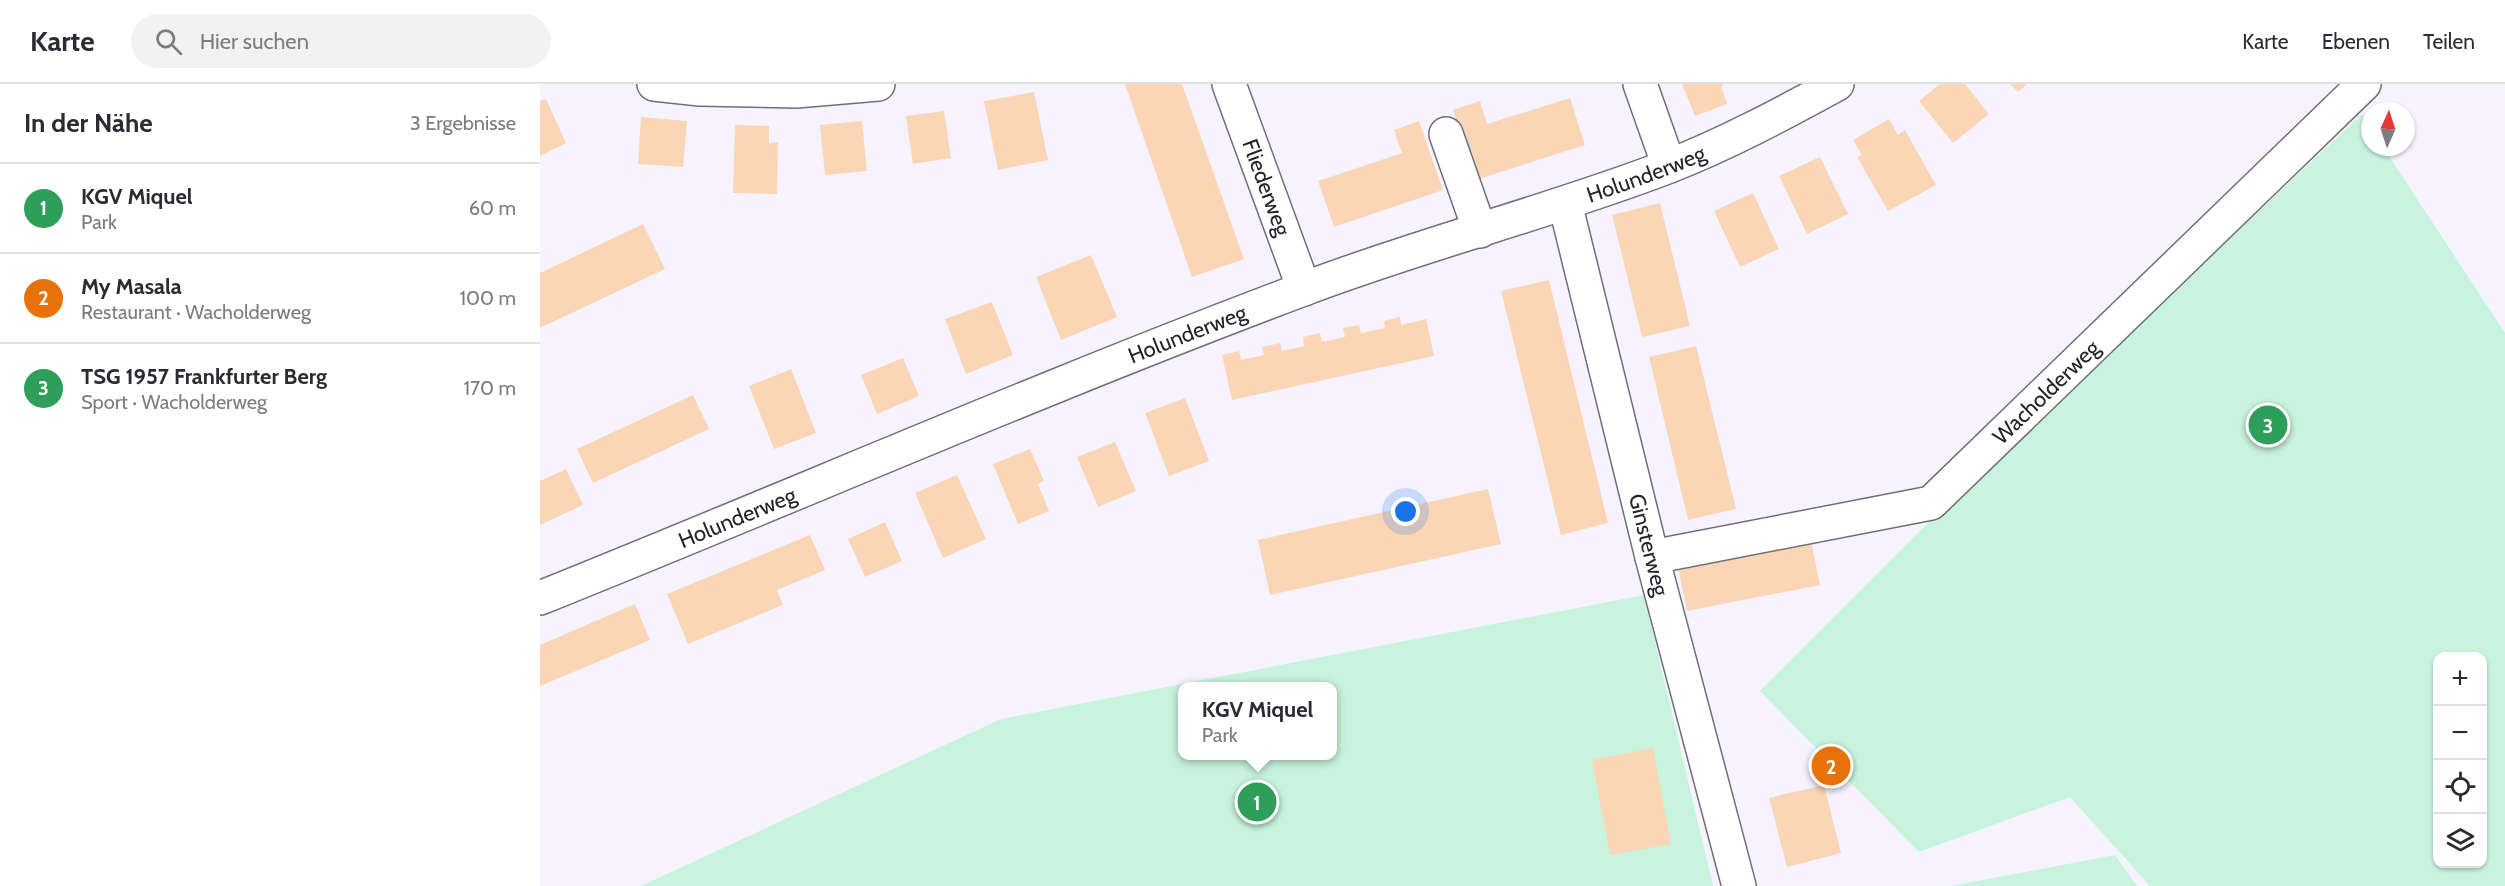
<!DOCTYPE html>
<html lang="de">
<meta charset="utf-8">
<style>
body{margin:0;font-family:Cabin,sans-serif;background:#f2f2f3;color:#2b2b33}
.controls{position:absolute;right:18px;bottom:18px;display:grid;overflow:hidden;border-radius:12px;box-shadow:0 2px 4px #0004}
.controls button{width:54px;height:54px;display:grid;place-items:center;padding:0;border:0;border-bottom:2px solid #e1e1e2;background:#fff;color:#2b2b33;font:30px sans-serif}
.compass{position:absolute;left:1821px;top:18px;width:54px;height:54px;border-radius:50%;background:#fff;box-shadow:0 2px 4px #0004;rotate:3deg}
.you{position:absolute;left:866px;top:428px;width:21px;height:21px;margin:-15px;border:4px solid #fff;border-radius:50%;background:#1a73e8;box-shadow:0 0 0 9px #1a73e833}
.badge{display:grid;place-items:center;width:39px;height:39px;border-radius:50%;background:#db2777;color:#fff;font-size:20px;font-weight:700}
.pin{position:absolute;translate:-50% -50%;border:3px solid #fff;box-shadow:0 2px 6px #0006}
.popup{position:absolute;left:638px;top:598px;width:159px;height:78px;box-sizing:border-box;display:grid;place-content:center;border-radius:12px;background:#fff;filter:drop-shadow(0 2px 4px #0005);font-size:20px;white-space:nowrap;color:#7c7c81}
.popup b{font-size:22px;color:#2b2b33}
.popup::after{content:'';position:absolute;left:50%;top:100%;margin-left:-12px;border:12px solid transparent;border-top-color:#fff}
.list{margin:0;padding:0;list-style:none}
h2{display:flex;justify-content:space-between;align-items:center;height:78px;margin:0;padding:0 24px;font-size:26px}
h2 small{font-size:20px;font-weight:400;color:#7c7c81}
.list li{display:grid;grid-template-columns:39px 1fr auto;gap:18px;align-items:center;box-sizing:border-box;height:90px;padding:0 24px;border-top:2px solid #e1e1e2}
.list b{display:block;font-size:22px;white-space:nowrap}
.list p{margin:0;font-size:20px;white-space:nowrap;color:#7c7c81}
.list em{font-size:20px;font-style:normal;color:#7c7c81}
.icon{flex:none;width:33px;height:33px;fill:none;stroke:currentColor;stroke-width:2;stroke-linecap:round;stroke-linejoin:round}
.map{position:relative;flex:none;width:1965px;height:802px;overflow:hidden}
header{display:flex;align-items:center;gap:36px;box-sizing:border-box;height:84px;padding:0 30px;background:#fff;border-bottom:2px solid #e1e1e2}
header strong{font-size:28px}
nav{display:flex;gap:33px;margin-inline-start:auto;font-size:21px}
.search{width:420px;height:54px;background:#f2f2f3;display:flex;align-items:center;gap:15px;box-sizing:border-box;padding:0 21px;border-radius:33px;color:#7c7c81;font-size:22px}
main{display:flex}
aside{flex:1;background:#fff}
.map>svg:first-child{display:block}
.green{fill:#c8f4dd;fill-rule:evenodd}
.building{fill:#fad6b6}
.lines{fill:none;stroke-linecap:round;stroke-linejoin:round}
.minor-casing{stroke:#716d7c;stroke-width:36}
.minor{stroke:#fff;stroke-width:33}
.labels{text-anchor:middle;stroke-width:5;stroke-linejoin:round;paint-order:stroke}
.street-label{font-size:22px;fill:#25232a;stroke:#fff}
</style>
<header>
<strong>Karte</strong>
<div class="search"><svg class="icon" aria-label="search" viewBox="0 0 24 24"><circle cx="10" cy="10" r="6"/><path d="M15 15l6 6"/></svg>Hier suchen</div>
<nav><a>Karte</a><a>Ebenen</a><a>Teilen</a></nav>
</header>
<main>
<aside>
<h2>In der Nähe<small>3 Ergebnisse</small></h2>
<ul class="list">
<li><span class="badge" style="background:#2e9e5b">1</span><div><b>KGV Miquel</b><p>Park</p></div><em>60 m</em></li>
<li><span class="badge" style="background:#e8710a">2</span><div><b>My Masala</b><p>Restaurant · Wacholderweg</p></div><em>100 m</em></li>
<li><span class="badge" style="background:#2e9e5b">3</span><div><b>TSG 1957 Frankfurter Berg</b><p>Sport · Wacholderweg</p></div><em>170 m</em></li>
</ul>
</aside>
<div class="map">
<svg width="1965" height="802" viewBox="0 0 1965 802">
<rect width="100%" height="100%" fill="#f6f3fe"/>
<path class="green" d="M1822,30L1830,43V63H1843L1965,249V802H1610L1530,713L1379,768L1220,607L1393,434ZM1898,572H1942V780H1898Z
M1104,511L1173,802H101L461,635ZM642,602H792V672H642Z
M1575,771L1597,802H1411Z"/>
<path class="building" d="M585,0H642L704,175L652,193Z
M1142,0H1185L1181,2L1187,20L1155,32Z
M1400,0H1425L1449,30L1413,59L1379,17Z
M1470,0H1487L1478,8Z
M494,8L508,76L458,86L444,17Z
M1030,14L1045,61L936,96L913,26L940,17L947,40Z
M6,15L26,59L0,72V17Z
M404,27L411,74L373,80L366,32Z
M101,33L147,37L143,83L98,80Z
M1349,35L1358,51L1365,46L1396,101L1348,127L1317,73L1322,71L1313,56Z
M322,37L327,87L285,91L280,41Z
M879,37L903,106L794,143L778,97L862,69L854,46Z
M195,41L229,42V59L238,58L237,110L193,109Z
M1280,73L1308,130L1267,150L1239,92Z
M1213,109L1239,165L1200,183L1174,127Z
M1120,119L1150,242L1102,253L1072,131Z
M103,140L125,185L0,244V189Z
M551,171L577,233L521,256L496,193Z
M1009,196L1068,439L1021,451L961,207Z
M452,218L473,271L426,290L405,235Z
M860,233L861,241L886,235L894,272L692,316L682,271L699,267L701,276L724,271L722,263L740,259L742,267L764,262L763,253L780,249L782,258L805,253L803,244L819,241L821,249L845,244L844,237Z
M1156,262L1196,425L1148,436L1109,273Z
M363,274L379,312L337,330L321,291Z
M251,285L276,349L234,365L209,302Z
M153,311L169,345L53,399L37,365Z
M645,314L669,377L629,392L605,329Z
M575,358L596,407L558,423L537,373Z
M490,365L504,397L498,400L509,427L478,440L453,380Z
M26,385L43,421L0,441V397Z
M417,391L446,455L403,474L375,409Z
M948,405L961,460L730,511L718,456Z
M345,438L362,477L325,493L308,455Z
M270,451L285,486L237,506L243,521L148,560L127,510Z
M1271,457L1280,501L1147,527L1138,483Z
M95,520L110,556L0,602V561Z
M1113,664L1131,760L1070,771L1052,676Z
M1284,701L1301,769L1247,783L1229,714Z"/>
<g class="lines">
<g class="minor-casing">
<g id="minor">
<path d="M114,0L160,5L256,7L338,0"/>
<path id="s1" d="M689,0L764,205"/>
<path d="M1100,0L1129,82"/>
<path d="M906,50L940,147"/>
<path id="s2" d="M1025,119L1112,473L1199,802"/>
<path id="s3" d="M1112,473L1391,419L1824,0"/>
<path id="s4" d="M0,514C254,412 505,302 761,206C881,160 1007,129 1127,83C1186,60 1242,30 1297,0"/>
</g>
</g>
<use href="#minor" class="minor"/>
</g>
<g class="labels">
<g class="street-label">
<text dy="8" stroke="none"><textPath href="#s4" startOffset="1185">Holunderweg</textPath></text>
<text dy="8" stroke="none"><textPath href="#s1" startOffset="110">Fliederweg</textPath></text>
<text dy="8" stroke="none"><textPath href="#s4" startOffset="699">Holunderweg</textPath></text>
<text dy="8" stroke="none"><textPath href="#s3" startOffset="444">Wacholderweg</textPath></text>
<text dy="8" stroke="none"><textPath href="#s4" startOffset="213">Holunderweg</textPath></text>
<text dy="8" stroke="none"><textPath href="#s2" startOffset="352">Ginsterweg</textPath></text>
</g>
</g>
</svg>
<div class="controls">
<button>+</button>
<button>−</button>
<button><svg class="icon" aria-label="locate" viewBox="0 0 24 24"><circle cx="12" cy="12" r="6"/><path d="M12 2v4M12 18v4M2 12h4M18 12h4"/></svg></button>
<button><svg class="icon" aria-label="layers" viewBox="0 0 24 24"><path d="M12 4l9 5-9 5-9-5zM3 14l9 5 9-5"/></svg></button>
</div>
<svg class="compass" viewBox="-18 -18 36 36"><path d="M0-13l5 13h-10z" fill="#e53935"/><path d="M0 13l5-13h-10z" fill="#7c7c81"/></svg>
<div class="you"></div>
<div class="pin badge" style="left:717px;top:718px;background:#2e9e5b">1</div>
<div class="popup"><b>KGV Miquel</b>Park</div>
<div class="pin badge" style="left:1291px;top:682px;background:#e8710a">2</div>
<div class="pin badge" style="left:1728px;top:341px;background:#2e9e5b">3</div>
</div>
</main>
